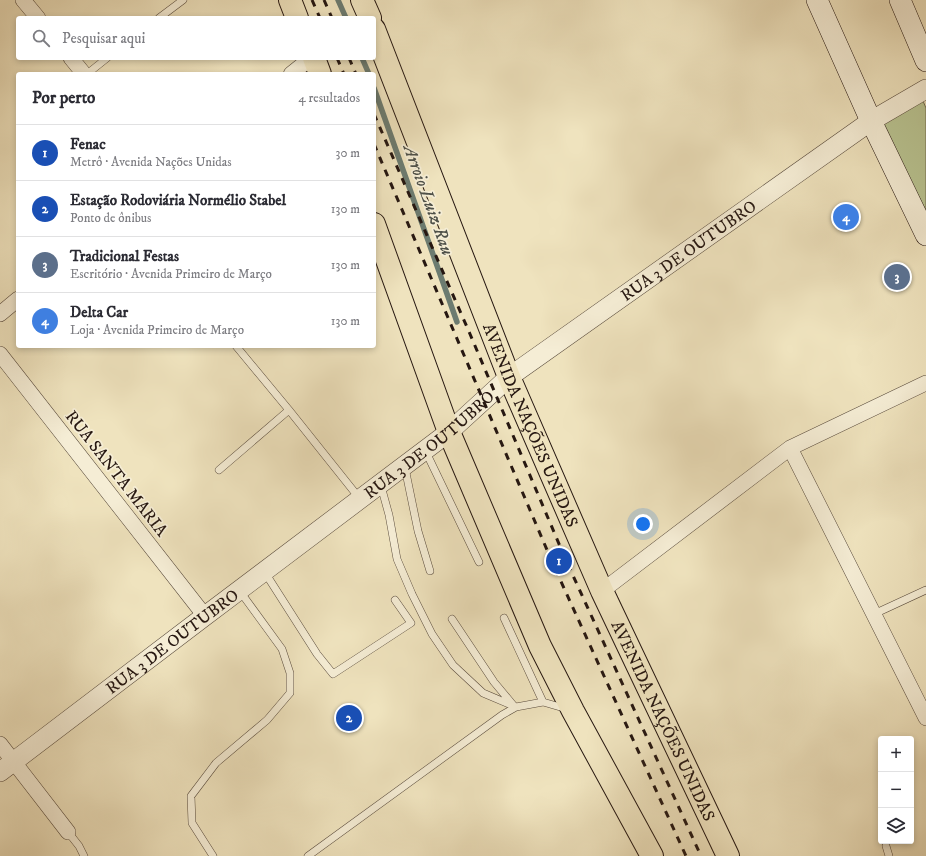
<!DOCTYPE html>
<html lang="pt">
<meta charset="utf-8">
<style>
body{margin:0;font-family:"IM FELL DW Pica",serif;background:#f2f2f3;color:#2b2b33}
.controls{position:absolute;right:12px;bottom:12px;display:grid;overflow:hidden;border-radius:4px;box-shadow:0 2px 6px #0003}
.controls button{width:36px;height:36px;display:grid;place-items:center;padding:0;border:0;border-bottom:1px solid #e1e1e2;background:#fff;color:#2b2b33;font:20px sans-serif}
.you{position:absolute;left:643px;top:524px;width:14px;height:14px;margin:-10px;border:3px solid #fff;border-radius:50%;background:#1a73e8;box-shadow:0 0 0 6px #1a73e833}
.badge{display:grid;place-items:center;width:26px;height:26px;border-radius:50%;background:#b45309;color:#fff;font-size:13px;font-weight:700}
.pin{position:absolute;translate:-50% -50%;border:2px solid #fff;box-shadow:0 1px 4px #0006}
.list{margin:0;padding:0;list-style:none}
h2{display:flex;justify-content:space-between;align-items:center;height:52px;margin:0;padding:0 16px;font-size:17px}
h2 small{font-size:13px;font-weight:400;color:#7c7c81}
.list li{display:grid;grid-template-columns:26px 1fr auto;gap:12px;align-items:center;box-sizing:border-box;height:56px;padding:0 16px;border-top:1px solid #e1e1e2}
.list b{display:block;font-size:15px;white-space:nowrap}
.list p{margin:0;font-size:13px;white-space:nowrap;color:#7c7c81}
.list em{font-size:13px;font-style:normal;color:#7c7c81}
.icon{flex:none;width:22px;height:22px;fill:none;stroke:currentColor;stroke-width:2;stroke-linecap:round;stroke-linejoin:round}
.map{position:relative;flex:none;width:926px;height:856px;overflow:hidden}
.search{position:absolute;background:#fff;box-shadow:0 2px 6px #0003;left:16px;top:16px;width:360px;height:44px;display:flex;align-items:center;gap:10px;box-sizing:border-box;padding:0 14px;border-radius:4px;color:#7c7c81;font-size:15px}
.panel{position:absolute;background:#fff;box-shadow:0 2px 6px #0003;left:16px;top:72px;width:360px;height:276px;border-radius:4px}
.map>svg:first-child{display:block}
.green{fill:#b9c492;stroke:#706e52}
.lines{fill:none;stroke-linecap:round;stroke-linejoin:round}
.stream{stroke:#6c7b70;stroke-width:5.5}
.service-casing{stroke:#584a3c;stroke-width:8}
.minor-casing{stroke:#584a3c;stroke-width:16}
.tertiary-casing{stroke:#584a3c;stroke-width:20}
.secondary-casing{stroke:#261711;stroke-width:22}
.primary-casing{stroke:#261711;stroke-width:24}
.service{stroke:#f5edd5;stroke-width:7}
.minor{stroke:#f5edd5;stroke-width:15}
.tertiary{stroke:#f5edd5;stroke-width:19}
.secondary{stroke:#f5edd5;stroke-width:21}
.primary{stroke:#efe3be;stroke-width:22}
.rail{stroke:#261711;stroke-width:3;stroke-dasharray:7 7;stroke-linecap:butt}
.labels{text-anchor:middle;stroke-width:3.5;stroke-linejoin:round;paint-order:stroke}
.street-label{font-size:17px;fill:#261711;stroke:#f5edd5}
.water-label{font-size:18px;font-style:italic;fill:#4f5149;stroke:#f5edd5}
</style>
<div class="map">
<svg width="926" height="856" viewBox="0 0 926 856">
<rect width="100%" height="100%" fill="#efe3be"/>
<filter id="stains"><feTurbulence type="fractalNoise" baseFrequency=".005" numOctaves="4"/><feColorMatrix values="0 0 0 0 .2 0 0 0 0 .09 0 0 0 0 .02 0 0 0 .5 -.17"/></filter>
<radialGradient id="worn" r=".72"><stop offset=".6" stop-color="#630" stop-opacity="0"/><stop offset="1" stop-color="#630" stop-opacity=".3"/></radialGradient>
<path class="green" d="M923,101L926,108V211L882,124Z"/>
<g class="lines">
<path class="stream" d="M338,0L346,18
M362,58L369,74
M374,88L457,322"/>
<g class="service-casing">
<path id="service" d="M159,18L183,0
M87,74L107,58
M236,346L289,410
M425,450L479,562
M405,468L418,531L430,571
M219,470L289,410L360,499
M381,486L389,515L397,559L412,594L432,634L453,665L483,693L516,707
M264,571L317,654L333,674L411,623L395,600
M874,614L926,590
M504,618L543,702
M452,619L494,682L514,706
M68,832L79,846L84,856
M886,846L889,856
M213,856L192,823L191,796L216,763L267,720L290,693V673L282,649L239,590
M308,856L502,715L516,707L543,702L567,709"/>
</g>
<g class="minor-casing">
<path id="minor" d="M23,0L38,18
M71,58L84,74
M291,74L311,58
M0,314L18,299
M0,354L205,616
M790,448L926,718
M602,591L790,448L926,383
M0,744L68,832"/>
</g>
<g class="tertiary-casing">
<g id="tertiary">
<path id="s1" d="M0,772L205,616L449,432L509,377L871,121L926,89"/>
</g>
</g>
<g class="secondary-casing">
<path id="secondary" d="M817,0L871,121L926,235
M900,0L926,61"/>
</g>
<g class="primary-casing">
<g id="primary">
<path d="M290,0L297,18"/>
<path d="M362,0L370,18"/>
<path id="s2" d="M374,29L509,377L602,591L728,856"/>
<path d="M314,58L320,74"/>
<path d="M374,224L449,432L540,646L573,711L652,856"/>
</g>
</g>
<use href="#service" class="service"/>
<use href="#minor" class="minor"/>
<use href="#tertiary" class="tertiary"/>
<use href="#secondary" class="secondary"/>
<use href="#primary" class="primary"/>
<path class="rail" d="M312,0L320,18
M324,0L332,18
M337,58L344,74
M349,58L356,74
M374,114L470,334L565,558L701,856
M374,144L553,564L686,856"/>
</g>
<g class="labels">
<g class="street-label">
<text dy="6" stroke="none"><textPath href="#s1" startOffset="864">RUA 3 DE OUTUBRO</textPath></text>
<text dy="6" stroke="none"><textPath href="#s2" startOffset="426">AVENIDA NAÇÕES UNIDAS</textPath></text>
<text dy="6" stroke="none"><textPath href="#s1" startOffset="540">RUA 3 DE OUTUBRO</textPath></text>
<text transform="translate(117 473) rotate(52)" y="6">RUA SANTA MARIA</text>
<text dy="6" stroke="none"><textPath href="#s1" startOffset="216">RUA 3 DE OUTUBRO</textPath></text>
<text dy="6" stroke="none"><textPath href="#s2" startOffset="750">AVENIDA NAÇÕES UNIDAS</textPath></text>
</g>
<g class="water-label">
<text transform="translate(429 200) rotate(70)" y="6">Arroio Luiz Rau</text>
</g>
</g>
<rect width="100%" height="100%" filter="url(#stains)"/>
<rect width="100%" height="100%" fill="url(#worn)"/>
</svg>
<div class="controls">
<button>+</button>
<button>−</button>
<button><svg class="icon" aria-label="layers" viewBox="0 0 24 24"><path d="M12 4l9 5-9 5-9-5zM3 14l9 5 9-5"/></svg></button>
</div>
<div class="you"></div>
<div class="pin badge" style="left:559px;top:561px;background:#1a4fb4">1</div>
<div class="pin badge" style="left:349px;top:718px;background:#1a4fb4">2</div>
<div class="pin badge" style="left:897px;top:277px;background:#5c6f8a">3</div>
<div class="pin badge" style="left:846px;top:217px;background:#3f7fe0">4</div>
<div class="search"><svg class="icon" aria-label="search" viewBox="0 0 24 24"><circle cx="10" cy="10" r="6"/><path d="M15 15l6 6"/></svg>Pesquisar aqui</div>
<section class="panel">
<h2>Por perto<small>4 resultados</small></h2>
<ul class="list">
<li><span class="badge" style="background:#1a4fb4">1</span><div><b>Fenac</b><p>Metrô · Avenida Nações Unidas</p></div><em>30 m</em></li>
<li><span class="badge" style="background:#1a4fb4">2</span><div><b>Estação Rodoviária Normélio Stabel</b><p>Ponto de ônibus</p></div><em>130 m</em></li>
<li><span class="badge" style="background:#5c6f8a">3</span><div><b>Tradicional Festas</b><p>Escritório · Avenida Primeiro de Março</p></div><em>130 m</em></li>
<li><span class="badge" style="background:#3f7fe0">4</span><div><b>Delta Car</b><p>Loja · Avenida Primeiro de Março</p></div><em>130 m</em></li>
</ul>
</section>
</div>
